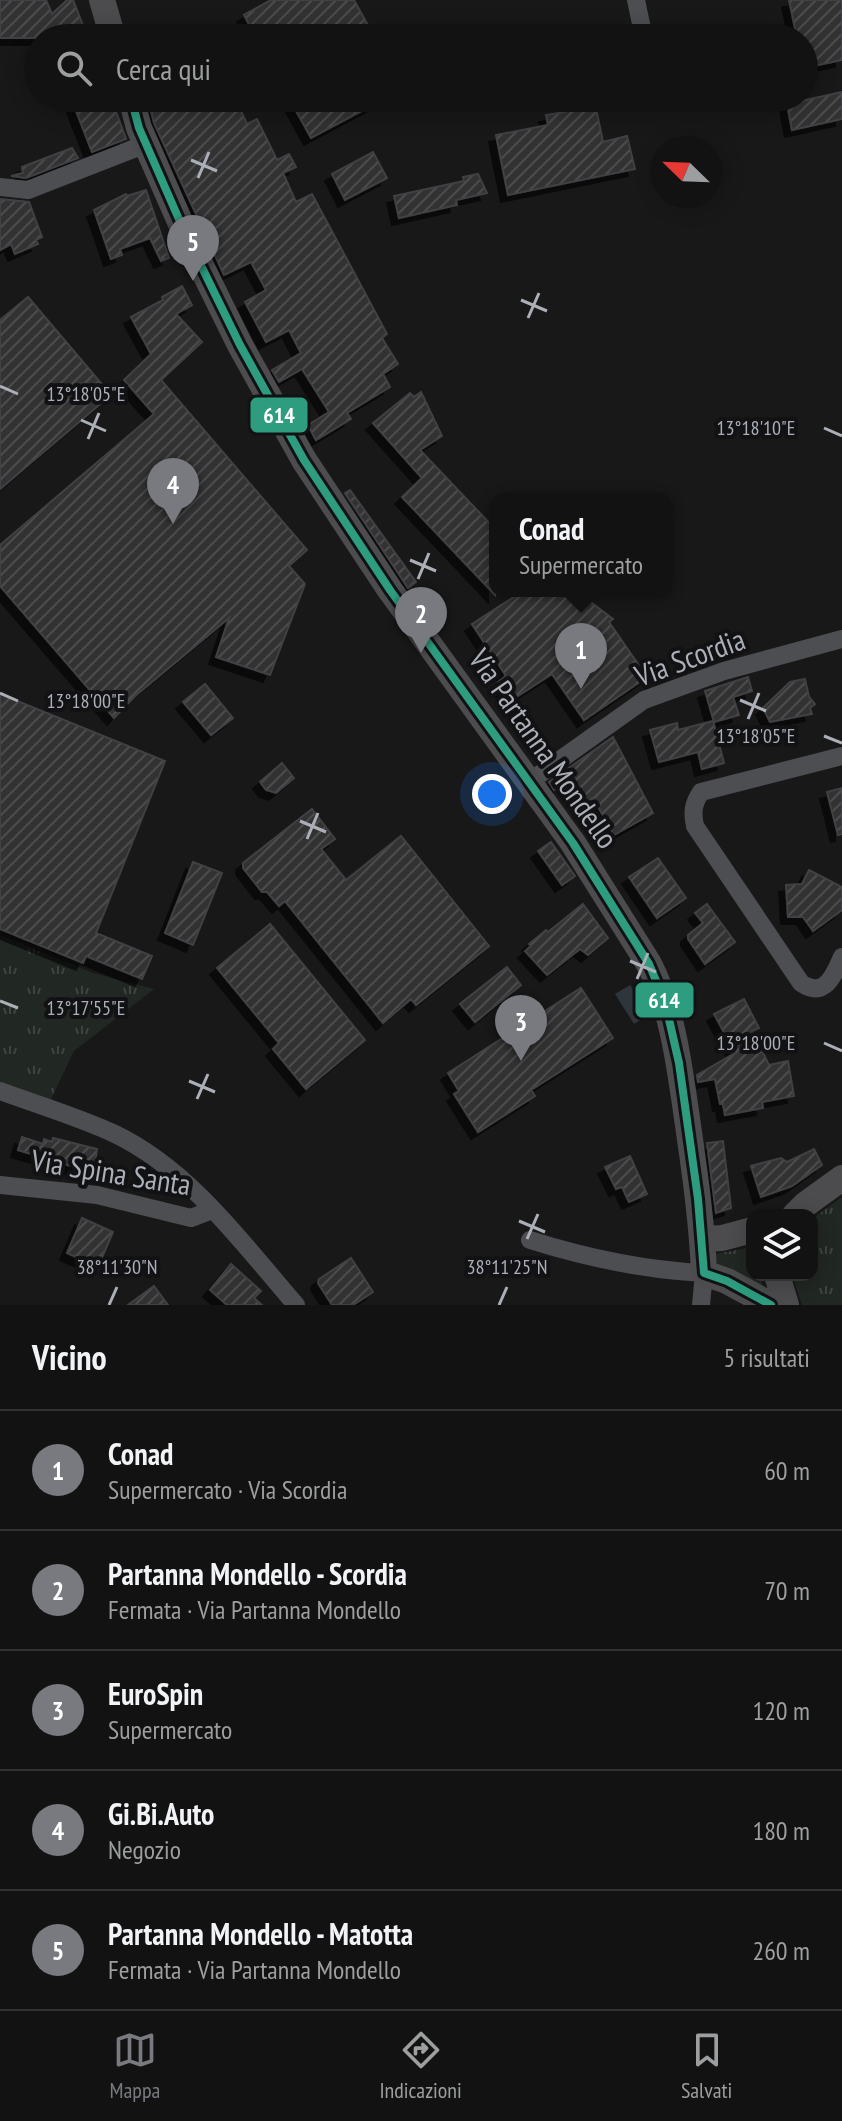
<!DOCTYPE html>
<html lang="it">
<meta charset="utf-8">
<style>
body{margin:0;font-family:"PT Sans Narrow",sans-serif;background:#1f2020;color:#f1f3f6}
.controls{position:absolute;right:24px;bottom:24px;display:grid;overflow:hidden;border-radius:16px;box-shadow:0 4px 20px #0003}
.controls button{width:72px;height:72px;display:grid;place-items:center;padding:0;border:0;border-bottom:2px solid #313232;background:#121212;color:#f1f3f6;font:40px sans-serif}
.compass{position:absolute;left:650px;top:136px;width:72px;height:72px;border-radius:50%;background:#121212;box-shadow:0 4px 20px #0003;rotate:293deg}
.you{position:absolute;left:492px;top:794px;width:28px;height:28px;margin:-20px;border:6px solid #fff;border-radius:50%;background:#1a73e8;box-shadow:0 0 0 12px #1a73e833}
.badge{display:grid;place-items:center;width:52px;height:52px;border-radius:50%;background:#787a80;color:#fff;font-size:26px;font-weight:700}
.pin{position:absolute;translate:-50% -66px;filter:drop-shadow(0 2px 4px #0008)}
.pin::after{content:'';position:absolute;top:42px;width:28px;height:24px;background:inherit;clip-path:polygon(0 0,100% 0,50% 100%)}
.popup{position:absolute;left:489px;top:493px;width:184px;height:104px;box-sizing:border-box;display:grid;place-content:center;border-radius:16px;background:#121212;filter:drop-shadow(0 2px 6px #0005);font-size:26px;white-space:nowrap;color:#9c9e9f}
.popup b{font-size:30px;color:#f1f3f6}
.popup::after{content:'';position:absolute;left:50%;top:100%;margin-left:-16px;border:16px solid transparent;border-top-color:#121212}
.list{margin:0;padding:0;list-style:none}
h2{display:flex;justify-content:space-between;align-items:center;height:104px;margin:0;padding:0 32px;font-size:34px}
h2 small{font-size:26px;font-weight:400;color:#9c9e9f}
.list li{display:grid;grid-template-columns:52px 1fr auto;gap:24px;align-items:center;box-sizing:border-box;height:120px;padding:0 32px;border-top:2px solid #313232}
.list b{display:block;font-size:30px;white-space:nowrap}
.list p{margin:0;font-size:26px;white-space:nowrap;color:#9c9e9f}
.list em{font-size:26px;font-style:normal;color:#9c9e9f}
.icon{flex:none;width:44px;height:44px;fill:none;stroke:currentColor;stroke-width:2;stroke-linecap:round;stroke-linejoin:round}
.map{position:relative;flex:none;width:842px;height:1305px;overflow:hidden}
.search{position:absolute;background:#121212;box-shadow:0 4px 20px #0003;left:24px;right:24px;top:24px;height:88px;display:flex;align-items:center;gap:20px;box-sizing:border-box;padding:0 28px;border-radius:44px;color:#9c9e9f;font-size:30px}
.sheet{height:704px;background:#121212}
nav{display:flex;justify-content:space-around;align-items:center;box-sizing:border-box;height:112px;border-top:2px solid #313232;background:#121212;font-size:22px;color:#9c9e9f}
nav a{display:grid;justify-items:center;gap:4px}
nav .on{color:#787a80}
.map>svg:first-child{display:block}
.grass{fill:url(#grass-tufts)}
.water{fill:#2e353b}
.building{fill:url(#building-hatch);stroke:#414144;stroke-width:2;filter:url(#shadow)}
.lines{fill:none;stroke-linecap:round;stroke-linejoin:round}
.street{stroke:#4d4e51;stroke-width:18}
.secondary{stroke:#4c4c4f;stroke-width:26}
.bus-1-casing{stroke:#121214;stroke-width:14}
.bus-1{stroke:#2d9c7f;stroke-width:8}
.ticks{fill:none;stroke:#abafb8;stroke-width:3}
.labels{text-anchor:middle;stroke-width:8;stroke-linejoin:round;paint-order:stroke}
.street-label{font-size:30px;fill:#abafb8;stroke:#121214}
.ticks-label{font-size:20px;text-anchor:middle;fill:#abafb8;stroke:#121214;stroke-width:8;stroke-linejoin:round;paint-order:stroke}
.line-badge{stroke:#121214;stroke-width:3}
.badge-label{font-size:22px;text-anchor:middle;font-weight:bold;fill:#fff}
</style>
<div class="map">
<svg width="842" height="1305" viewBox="0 0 842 1305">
<defs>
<pattern id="grass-tufts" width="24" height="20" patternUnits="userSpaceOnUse" patternTransform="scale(2)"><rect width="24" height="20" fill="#212722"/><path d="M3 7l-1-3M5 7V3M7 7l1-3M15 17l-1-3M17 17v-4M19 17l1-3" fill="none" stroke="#3f4440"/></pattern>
<pattern id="building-hatch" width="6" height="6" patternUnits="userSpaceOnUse" patternTransform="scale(2)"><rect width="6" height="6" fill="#313132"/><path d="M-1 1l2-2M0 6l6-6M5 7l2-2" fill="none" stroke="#4c4c4e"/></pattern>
<filter id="shadow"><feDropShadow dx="-7" dy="7" stdDeviation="0" flood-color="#0009"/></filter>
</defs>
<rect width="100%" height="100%" fill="#181818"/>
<path class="grass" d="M0,935L93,973L154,989L74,1051L50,1101L0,1083Z
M842,1197V1305H802L792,1275H812V1219Z
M752,1247V1275H761L763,1289L715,1268L716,1254Z"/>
<path class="water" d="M630,985L649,1014L634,1024L615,994Z"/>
<path class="building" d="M0,0H46L52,14L67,0H73L88,38H0Z
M271,0H354L375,38H256L244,15Z
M789,0H842V60L804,68V38H797Z
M842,92V119L792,130L787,104Z
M71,98H111L126,139L92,152Z
M184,98H235L247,124L257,119L277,160L289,154L296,167L283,173L296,202L312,194L387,334L382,338L398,364L383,374L390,387L347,413L351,419L316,440L308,425L329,412L302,369L279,382L272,370L301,353L289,330L266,342L245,302L266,290L251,262L224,275L154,123L149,103L154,101L159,109Z
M289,98H386L311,138Z
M594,98L603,142L627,136L635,169L508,195L496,135L548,125L546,115L565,112L563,104Z
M72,148L78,158L26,178L11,176L23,173L22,167Z
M373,152L387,178L345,200L332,174Z
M478,174L487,193L456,200L457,205L399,218L394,196L464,181L463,177Z
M146,190L169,258L161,261L150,238L120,249L122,255L111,259L94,210L126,194L127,196Z
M0,199L29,202L42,237L36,240L38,244L15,254L11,244L0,250Z
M182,286L192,305L176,314L202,342L161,380L307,550L289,566L305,584L270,675L216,657L229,618L135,696L114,718L0,586V545L154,414L124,380L151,354L131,317L163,300L162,297Z
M28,297L111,395L0,489V320Z
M421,392L442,436L420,450L495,529V595L402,497L422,478L373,423L410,393L414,397Z
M350,490L416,582L408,588L345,493Z
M523,591H576L613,619L609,622L647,677L584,720L552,674L510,701L498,682L506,676L472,624Z
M748,677L752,691L733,697L739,715L714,722L705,691Z
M805,679L809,697L815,704L810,708L812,714L770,722L763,708L790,682Z
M205,684L233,718L211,735L183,702Z
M0,694L165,761L96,933L152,956L142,979L86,956L83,963L0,929Z
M713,721L724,763L702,769L698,752L659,762L650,730L677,723L678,730Z
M613,737L653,813L614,835L593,798L583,804L569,778L554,790L549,782Z
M282,763L294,778L276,793L266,790L260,782Z
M842,788V834L838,835L827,792Z
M312,809L335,839L321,849L346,880L401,836L489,946L416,1005L411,999L383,1023L285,901L279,906L267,892H262L243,868V863Z
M551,842L575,876L562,885L538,851Z
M658,858L686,898L657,918L629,877Z
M193,862L222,873L193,945L165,933Z
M809,870L842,887V910L813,931L803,917H788L786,885L802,884Z
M583,904L608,938L588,955L580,949L547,975L525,951L531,946L529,944L546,930L548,932Z
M707,904L735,942L705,964L688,939V935L703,923L695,913Z
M270,924L365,1040L306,1089L273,1049L279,1043L217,968Z
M507,967L521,985L475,1022L460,1004Z
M581,988L613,1038L531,1090L535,1096L478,1132L454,1094L459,1091L448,1073Z
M744,999L759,1028L752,1031L769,1065L788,1061L794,1096L762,1102L763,1108L725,1115L723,1104H720L715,1079L698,1082L697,1075L735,1053L714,1014Z
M22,1137L43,1144L44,1139L52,1142L53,1138L97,1149L94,1173L18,1150Z
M723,1141L731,1208L716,1213L707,1143Z
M814,1149L822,1165L792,1186L761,1197L751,1166L781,1158L787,1162Z
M630,1156L647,1194L629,1202L622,1187L616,1189L605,1167Z
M82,1218L113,1232L98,1267L67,1253Z
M351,1258L373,1292L353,1305H332L318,1283L319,1279Z
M231,1264L261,1291L254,1298L262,1305H227L210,1290Z
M154,1286L168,1305H128Z"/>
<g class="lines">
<path class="street" d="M636,0L644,38
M0,187L28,190L146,144
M842,756L701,792C693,804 692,812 695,826L801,983C825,999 834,975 842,957
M529,782L644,700L724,671L842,639
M0,1091C38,1105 78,1117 115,1134C190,1170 243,1244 296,1305
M0,1185L97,1195L191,1218L212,1210
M530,1240C587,1258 645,1270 704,1273L701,1305"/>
<path class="secondary" d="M102,0L113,38
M131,98L139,128L185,233L240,345L304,460L390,590L573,843L649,964C674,1012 680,1072 688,1125C695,1174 702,1223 704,1273L727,1281L771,1305
M795,1215L806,1204L842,1178
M702,1239L722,1238L752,1230
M777,1275L786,1305"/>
<g class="bus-1-casing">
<path id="bus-1" d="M131,98L139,128L185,233L240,345L304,460L390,590L573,843L649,964L665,1002L679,1063L698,1199L704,1273L727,1281L771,1305"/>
</g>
<use href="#bus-1" class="bus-1"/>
</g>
<path class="ticks" d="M191,160L217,171M198,178L209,152M521,300L547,311M528,318L539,293M0,386L18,394M81,420L106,431M824,428L842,436M88,439L99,413M410,560L436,571M418,579L429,553M0,693L18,701M740,700L766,711M748,719L759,693M824,736L842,743M300,821L326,832M307,839L318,813M630,961L656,972M637,979L648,953M0,1001L18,1008M824,1043L842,1051M189,1081L215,1092M197,1099L208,1074M519,1221L545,1232M527,1239L538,1214M109,1305L117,1287M499,1305L507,1287"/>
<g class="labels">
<g class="street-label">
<text transform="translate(690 658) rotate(-20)" y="10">Via Scordia</text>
<text transform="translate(543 749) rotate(55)" y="10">Via Partanna Mondello</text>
<text transform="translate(111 1173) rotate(9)" y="10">Via Spina Santa</text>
</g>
</g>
<g class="ticks-label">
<text x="86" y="401">13°18'05"E</text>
<text x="756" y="435">13°18'10"E</text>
<text x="86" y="708">13°18'00"E</text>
<text x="756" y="743">13°18'05"E</text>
<text x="86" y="1015">13°17'55"E</text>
<text x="756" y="1050">13°18'00"E</text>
<text x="117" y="1274">38°11'30"N</text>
<text x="507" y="1274">38°11'25"N</text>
</g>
<g class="line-badge">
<rect x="249" y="396" width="60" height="38" rx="8" fill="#2d9c7f"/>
<rect x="634" y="981" width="61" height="38" rx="8" fill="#2d9c7f"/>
</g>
<g class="badge-label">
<text x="279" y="423">614</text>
<text x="664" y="1008">614</text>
</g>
</svg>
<div class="controls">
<button><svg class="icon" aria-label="layers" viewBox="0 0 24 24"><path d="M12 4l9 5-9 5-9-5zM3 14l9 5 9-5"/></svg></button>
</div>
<svg class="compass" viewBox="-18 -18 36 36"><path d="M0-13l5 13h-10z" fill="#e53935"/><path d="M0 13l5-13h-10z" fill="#9c9e9f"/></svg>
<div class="you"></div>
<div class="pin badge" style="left:581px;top:689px">1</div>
<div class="popup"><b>Conad</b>Supermercato</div>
<div class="pin badge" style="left:421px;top:653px">2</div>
<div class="pin badge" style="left:521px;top:1061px">3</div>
<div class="pin badge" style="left:173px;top:524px">4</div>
<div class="pin badge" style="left:193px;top:281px">5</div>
<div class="search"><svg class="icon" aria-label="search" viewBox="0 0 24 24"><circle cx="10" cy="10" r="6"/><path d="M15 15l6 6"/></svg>Cerca qui</div>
</div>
<section class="sheet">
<h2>Vicino<small>5 risultati</small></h2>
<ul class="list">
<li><span class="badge">1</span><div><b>Conad</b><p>Supermercato · Via Scordia</p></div><em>60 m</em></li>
<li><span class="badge">2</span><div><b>Partanna Mondello - Scordia</b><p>Fermata · Via Partanna Mondello</p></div><em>70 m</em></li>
<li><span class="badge">3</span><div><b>EuroSpin</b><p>Supermercato</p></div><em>120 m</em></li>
<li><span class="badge">4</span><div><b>Gi.Bi.Auto</b><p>Negozio</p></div><em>180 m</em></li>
<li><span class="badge">5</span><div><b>Partanna Mondello - Matotta</b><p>Fermata · Via Partanna Mondello</p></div><em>260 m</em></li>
</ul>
</section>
<nav>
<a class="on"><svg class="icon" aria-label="map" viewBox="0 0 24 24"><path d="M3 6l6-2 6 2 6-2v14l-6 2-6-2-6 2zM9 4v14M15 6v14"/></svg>Mappa</a>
<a><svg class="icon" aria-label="directions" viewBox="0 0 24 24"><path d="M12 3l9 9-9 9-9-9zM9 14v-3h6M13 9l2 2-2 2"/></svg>Indicazioni</a>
<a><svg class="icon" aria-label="saved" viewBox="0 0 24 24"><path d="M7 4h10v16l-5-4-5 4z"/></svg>Salvati</a>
</nav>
